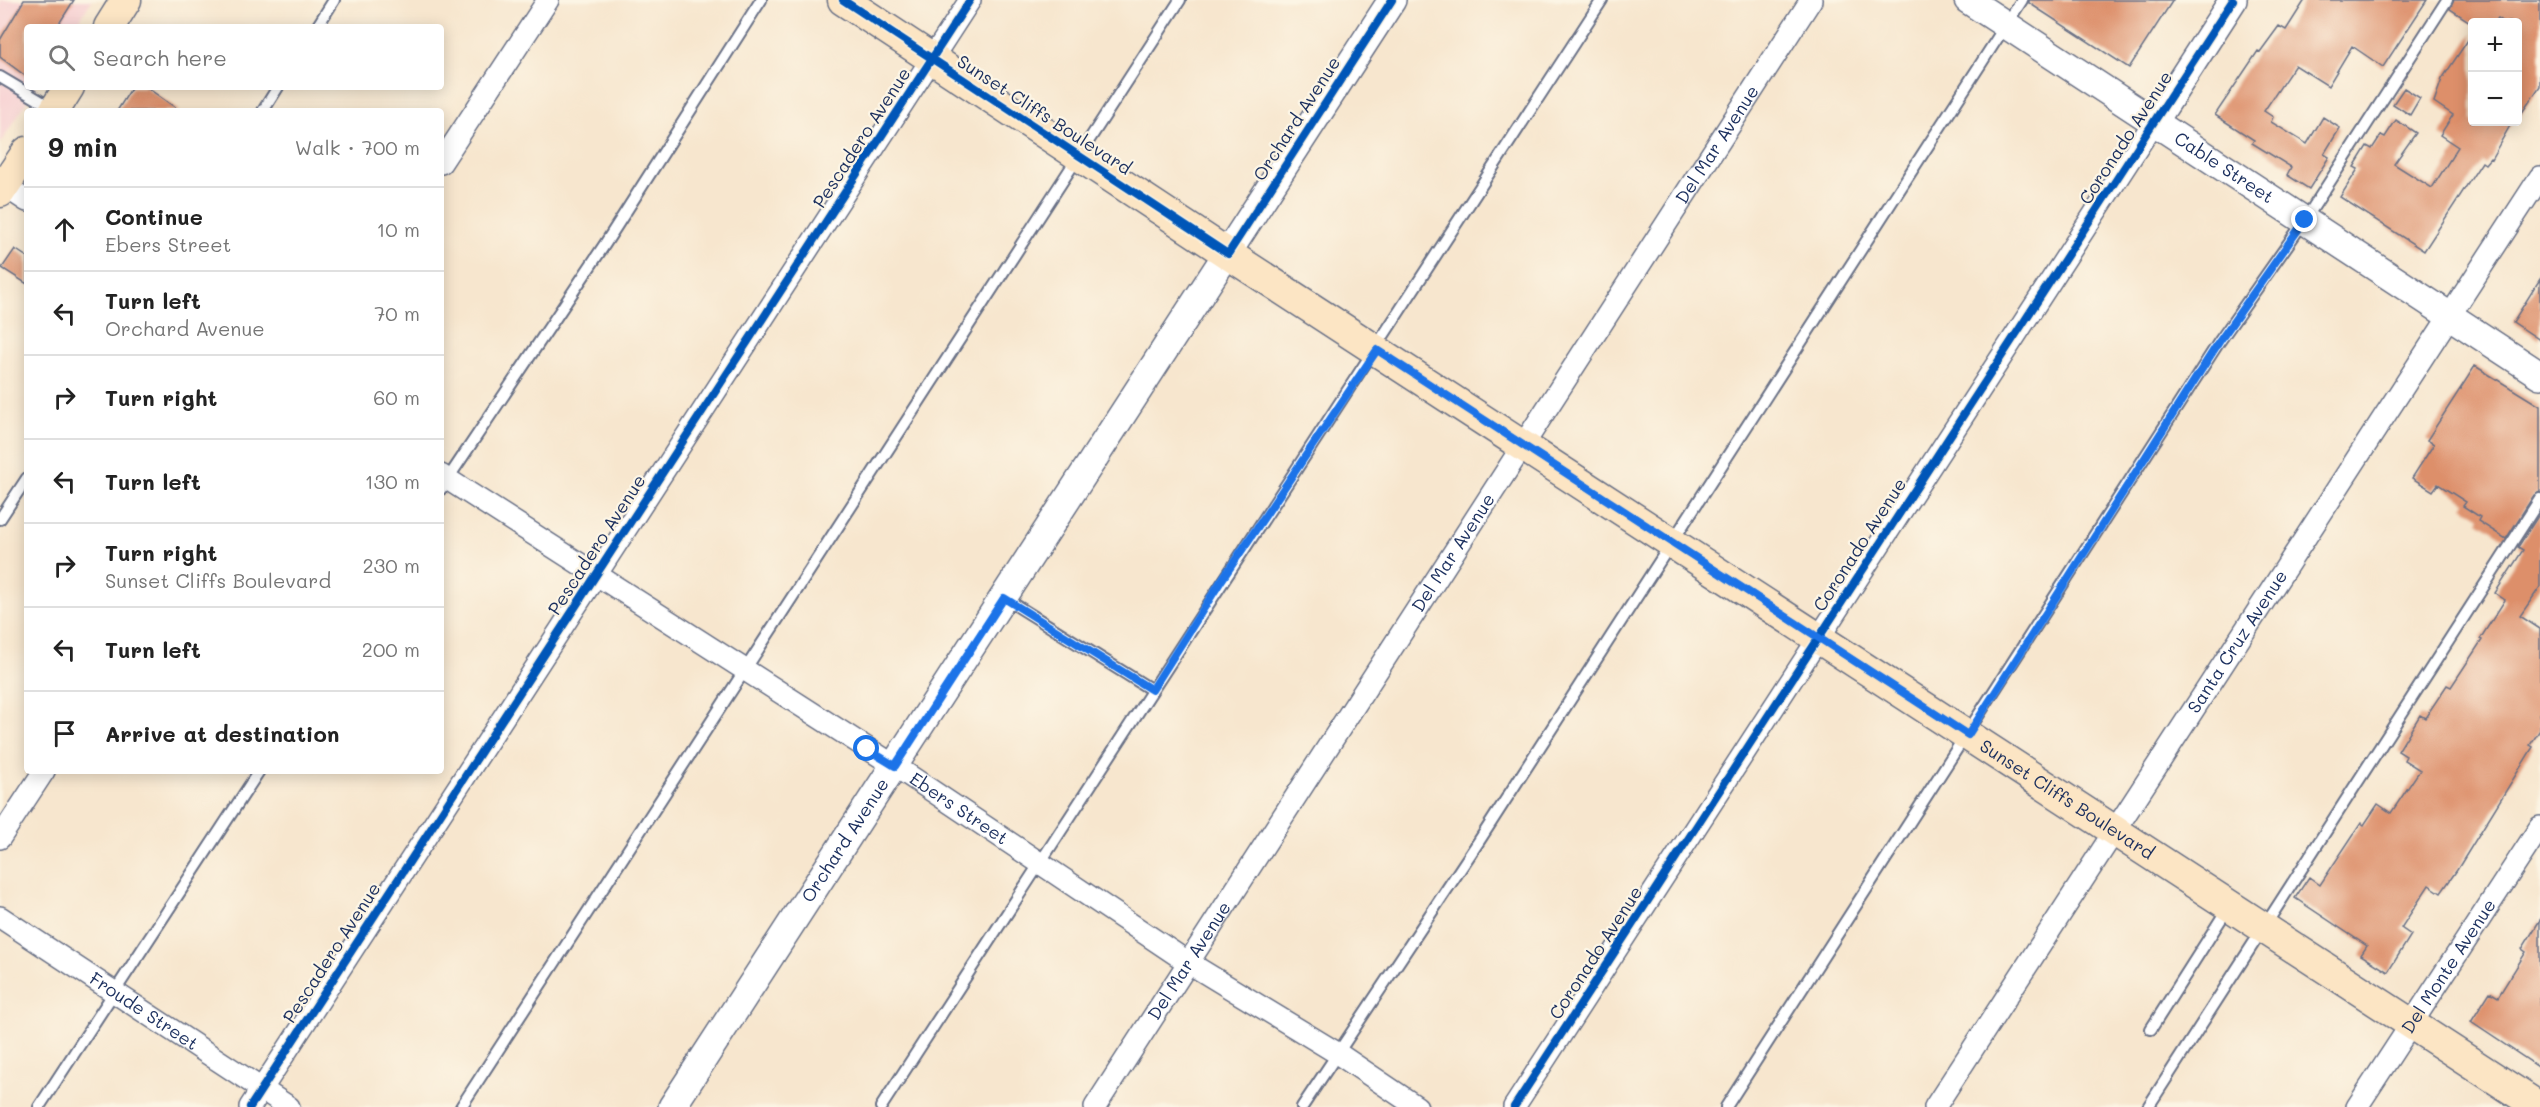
<!DOCTYPE html>
<meta charset="utf-8">
<style>
body{margin:0;font-family:Mali,sans-serif;background:#f2f2f2;color:#222}
.controls{position:absolute;right:18px;top:18px;display:grid;overflow:hidden;border-radius:6px;box-shadow:0 3px 15px #0003}
.controls button{width:54px;height:54px;display:grid;place-items:center;padding:0;border:0;border-bottom:2px solid #e0e0e0;background:#fff;color:#222;font:30px sans-serif}
.stop{position:absolute;width:18px;height:18px;margin:-14px;border:4px solid #1a73e8;border-radius:50%;background:#fff}
.stop.end{background:#1a73e8;border-color:#fff;box-shadow:0 2px 6px #0008}
.list{margin:0;padding:0;list-style:none}
h2{display:flex;justify-content:space-between;align-items:center;height:78px;margin:0;padding:0 24px;font-size:26px}
h2 small{font-size:20px;font-weight:400;color:#767676}
.list li{display:grid;grid-template-columns:39px 1fr auto;gap:18px;align-items:center;box-sizing:border-box;height:84px;padding:0 24px;border-top:2px solid #e0e0e0}
.list b{display:block;font-size:22px;white-space:nowrap}
.list p{margin:0;font-size:20px;white-space:nowrap;color:#767676}
.list em{font-size:20px;font-style:normal;color:#767676}
.icon{flex:none;width:33px;height:33px;fill:none;stroke:currentColor;stroke-width:2;stroke-linecap:round;stroke-linejoin:round}
.map{position:relative;flex:none;width:2540px;height:1107px;overflow:hidden}
.search{position:absolute;background:#fff;box-shadow:0 3px 15px #0003;left:24px;top:24px;width:420px;height:66px;display:flex;align-items:center;gap:15px;box-sizing:border-box;padding:0 21px;border-radius:6px;color:#767676;font-size:22px}
.panel{position:absolute;background:#fff;box-shadow:0 3px 15px #0003;left:24px;top:108px;width:420px;height:666px;border-radius:6px}
.map>svg:first-child{display:block}
.built{fill:#f7cfd2}
.building{fill:#dd8f6a}
.lines{fill:none;stroke-linecap:round;stroke-linejoin:round}
.service-casing{stroke:#686f85;stroke-width:14}
.minor-casing{stroke:#686f85;stroke-width:24}
.tertiary-casing{stroke:#686f85;stroke-width:30}
.secondary-casing{stroke:#686f85;stroke-width:33}
.service{stroke:#fff;stroke-width:10}
.minor{stroke:#fff;stroke-width:21}
.tertiary{stroke:#fff;stroke-width:27}
.secondary{stroke:#fce5c4;stroke-width:30}
.cycleway-casing{stroke:#fcf5e5;stroke-width:11}
.cycleway{stroke:#0057b8;stroke-width:8}
.route{stroke:#1a73e8;stroke-width:8}
.labels{text-anchor:middle;stroke-width:4.5;stroke-linejoin:round;paint-order:stroke}
.street-label{font-size:18px;fill:#1b2f5e;stroke:#fcf5e5}
</style>
<div class="map">
<svg width="2540" height="1107" viewBox="0 0 2540 1107">
<rect width="100%" height="100%" fill="#fcf5e5"/>
<filter id="ink" filterUnits="userSpaceOnUse"><feTurbulence type="fractalNoise" baseFrequency=".0167" numOctaves="2"/><feDisplacementMap in="SourceGraphic" scale="12" xChannelSelector="R" yChannelSelector="G"/><feConvolveMatrix kernelMatrix="1 2 1 2 8 2 1 2 1" color-interpolation-filters="sRGB"/></filter>
<filter id="wash" filterUnits="userSpaceOnUse"><feTurbulence type="fractalNoise" baseFrequency=".008" numOctaves="4" result="noise"/><feDisplacementMap in="SourceGraphic" scale="24" xChannelSelector="R" yChannelSelector="G"/><feGaussianBlur stdDeviation="1.35" result="paint"/><feColorMatrix in="noise" values="0 0 0 0 0 0 0 0 0 0 0 0 0 0 0 0 0 1.4 0 .05"/><feComposite in="paint" operator="in"/></filter>
<g filter="url(#wash)">
<rect width="100%" height="100%" fill="#f7e6ce"/>
<path class="built" d="M0,0H92L75,27H27V87H36L0,144Z"/>
<g id="blocks">
<path class="building" d="M24,0H74L57,27H27V77L0,57V40Z
M2029,0H2173L2129,68L2029,3Z
M2305,0H2427L2383,67L2352,46L2328,86L2295,65L2264,111L2273,117L2271,122L2307,144L2323,117L2340,128L2324,154L2329,157L2309,189L2287,175L2291,167L2252,143L2254,140L2215,115L2258,51L2260,52L2279,26L2286,30Z
M2454,0H2540V86L2517,120V22H2504L2498,18L2495,22H2470L2450,9Z
M2472,34V122H2512L2491,159L2490,158L2485,164L2482,162L2424,251L2340,197L2358,169L2354,167L2367,146L2372,149L2381,135L2385,137L2396,120L2416,133L2394,164L2432,188L2458,147L2440,135L2453,115L2434,102L2442,79Z
M132,87H146L180,111H117Z
M2404,88L2420,98L2410,115L2393,104Z
M15,249L27,257V284L2,268Z
M2540,279V340L2513,322Z
M2475,366L2540,406V492L2534,495L2506,539L2478,521L2480,517L2463,506L2466,502L2438,484L2433,491L2412,478L2434,444L2427,440Z
M2540,513V587L2520,616L2540,629V730L2530,745L2533,747L2457,870L2441,893L2429,885L2401,928L2411,935L2388,972L2361,955L2367,946L2295,898L2309,877L2320,885L2361,823L2364,825L2378,804L2391,813L2420,770L2404,760L2406,756L2398,751L2420,715L2425,718L2447,685L2451,687L2482,640L2480,639L2505,600L2495,593L2523,550L2518,547Z
M2540,920V1068L2471,1022L2490,992L2498,997L2526,952L2522,949Z"/>
</g>
</g>
<g filter="url(#ink)">
<use href="#blocks" fill-opacity="0" stroke="#686f85" stroke-width="1.5"/>
<g class="lines">
<g class="service-casing">
<path id="service" d="M317,27L334,0
M0,77L54,109
M263,111L278,87
M441,489L605,244L761,0
M0,519L27,478
M1004,598L1152,690
M2151,1029L2228,908
M39,1107L259,771
M461,1107L1180,0
M881,1107L1602,0
M1302,1107L1479,841L2022,0
M1726,1107L2219,342L2305,220L2447,0
M2148,1107L2540,499"/>
</g>
<g class="minor-casing">
<g id="minor">
<path d="M441,163L548,0"/>
<path d="M0,183L27,201"/>
<path id="s1" d="M441,475L895,766L1189,963L1337,1053L1417,1107"/>
<path d="M0,838L44,771"/>
<path id="s2" d="M0,917L289,1107"/>
<path d="M250,1107L970,0"/>
<path id="s3" d="M1095,1107L1811,0"/>
<path d="M1514,1107L2154,122"/>
<path id="s4" d="M1935,1107L2540,177"/>
<path id="s5" d="M2357,1107L2540,827"/>
</g>
</g>
<g class="tertiary-casing">
<g id="tertiary">
<path id="s6" d="M1968,0L2540,375"/>
<path d="M2154,122L2233,0"/>
<path id="s7" d="M672,1107L1392,0"/>
</g>
</g>
<g class="secondary-casing">
<g id="secondary">
<path id="s8" d="M843,0L1228,254L2539,1107"/>
<path d="M109,27L126,0"/>
<path d="M54,111L69,87"/>
<path d="M0,192L27,152"/>
</g>
</g>
<use href="#service" class="service"/>
<use href="#minor" class="minor"/>
<use href="#tertiary" class="tertiary"/>
<use href="#secondary" class="secondary"/>
<g class="cycleway-casing">
<path id="cycleway" d="M843,0L1228,254L1392,0
M250,1107L970,0
M1514,1107L2233,0"/>
</g>
<use href="#cycleway" class="cycleway"/>
</g>
</g>
<g class="lines" filter="url(#ink)">
<path class="route" d="M867,749L895,766L1004,598L1152,690L1221,581L1377,350L1968,735L2219,342L2305,220"/>
</g>
<g class="labels">
<g class="street-label">
<text transform="translate(1044 115) rotate(33)" y="6">Sunset Cliffs Boulevard</text>
<text transform="translate(1297 119) rotate(-57)" y="6">Orchard Avenue</text>
<text transform="translate(862 138) rotate(-57)" y="6">Pescadero Avenue</text>
<text transform="translate(2126 138) rotate(-57)" y="6">Coronado Avenue</text>
<text dy="6" stroke="none"><textPath href="#s3" startOffset="1146">Del Mar Avenue</textPath></text>
<text dy="6" stroke="none"><textPath href="#s6" startOffset="306">Cable Street</textPath></text>
<text transform="translate(597 545) rotate(-57)" y="6">Pescadero Avenue</text>
<text transform="translate(1860 545) rotate(-57)" y="6">Coronado Avenue</text>
<text dy="6" stroke="none"><textPath href="#s3" startOffset="660">Del Mar Avenue</textPath></text>
<text dy="6" stroke="none"><textPath href="#s4" startOffset="555">Santa Cruz Avenue</textPath></text>
<text dy="6" stroke="none"><textPath href="#s8" startOffset="1462">Sunset Cliffs Boulevard</textPath></text>
<text dy="6" stroke="none"><textPath href="#s1" startOffset="616">Ebers Street</textPath></text>
<text dy="6" stroke="none"><textPath href="#s7" startOffset="318">Orchard Avenue</textPath></text>
<text transform="translate(332 953) rotate(-57)" y="6">Pescadero Avenue</text>
<text transform="translate(1596 953) rotate(-57)" y="6">Coronado Avenue</text>
<text dy="6" stroke="none"><textPath href="#s3" startOffset="174">Del Mar Avenue</textPath></text>
<text dy="6" stroke="none"><textPath href="#s5" startOffset="168">Del Monte Avenue</textPath></text>
<text dy="6" stroke="none"><textPath href="#s2" startOffset="172">Froude Street</textPath></text>
</g>
</g>
</svg>
<div class="controls">
<button>+</button>
<button>−</button>
</div>
<div class="stop" style="left:867px;top:749px"></div>
<div class="stop end" style="left:2305px;top:220px"></div>
<div class="search"><svg class="icon" aria-label="search" viewBox="0 0 24 24"><circle cx="10" cy="10" r="6"/><path d="M15 15l6 6"/></svg>Search here</div>
<section class="panel">
<h2>9 min<small>Walk · 700 m</small></h2>
<ul class="list">
<li><svg class="icon" aria-label="ahead" viewBox="0 0 24 24"><path d="M12 20V5M6 11l6-6 6 6"/></svg><div><b>Continue</b><p>Ebers Street</p></div><em>10 m</em></li>
<li><svg class="icon" aria-label="left" viewBox="0 0 24 24"><path d="M17 20v-9H6M10 6l-5 5 5 5"/></svg><div><b>Turn left</b><p>Orchard Avenue</p></div><em>70 m</em></li>
<li><svg class="icon" aria-label="right" viewBox="0 0 24 24"><path d="M7 20v-9h11M14 6l5 5-5 5"/></svg><div><b>Turn right</b></div><em>60 m</em></li>
<li><svg class="icon" aria-label="left" viewBox="0 0 24 24"><path d="M17 20v-9H6M10 6l-5 5 5 5"/></svg><div><b>Turn left</b></div><em>130 m</em></li>
<li><svg class="icon" aria-label="right" viewBox="0 0 24 24"><path d="M7 20v-9h11M14 6l5 5-5 5"/></svg><div><b>Turn right</b><p>Sunset Cliffs Boulevard</p></div><em>230 m</em></li>
<li><svg class="icon" aria-label="left" viewBox="0 0 24 24"><path d="M17 20v-9H6M10 6l-5 5 5 5"/></svg><div><b>Turn left</b></div><em>200 m</em></li>
<li><svg class="icon" aria-label="arrive" viewBox="0 0 24 24"><path d="M6 21V4h12l-3 4 3 4H6"/></svg><div><b>Arrive at destination</b></div></li>
</ul>
</section>
</div>
